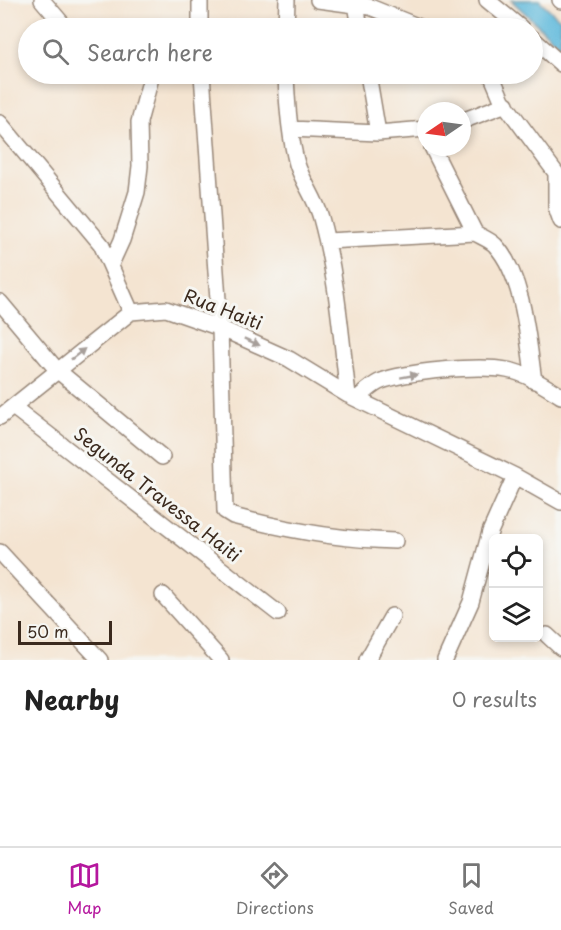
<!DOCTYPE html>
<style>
body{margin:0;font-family:"Playpen Sans",sans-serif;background:#f6f6f6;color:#222}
.controls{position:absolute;right:18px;bottom:18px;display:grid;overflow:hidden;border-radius:9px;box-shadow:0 3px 9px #0003}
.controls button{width:54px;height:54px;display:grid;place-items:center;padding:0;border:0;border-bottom:2px solid #e0e0e0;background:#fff;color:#222;font:30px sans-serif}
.compass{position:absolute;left:417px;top:102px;width:54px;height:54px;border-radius:50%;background:#fff;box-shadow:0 3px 9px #0003;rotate:257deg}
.scale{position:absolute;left:18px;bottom:15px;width:94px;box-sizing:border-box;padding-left:6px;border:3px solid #3b2a1e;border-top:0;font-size:16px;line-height:21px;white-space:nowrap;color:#3b2a1e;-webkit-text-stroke:4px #f6f6f2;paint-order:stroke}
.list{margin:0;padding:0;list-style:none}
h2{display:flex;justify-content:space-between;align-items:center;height:78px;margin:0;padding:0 24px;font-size:26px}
h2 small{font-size:20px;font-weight:400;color:#767676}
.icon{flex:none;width:33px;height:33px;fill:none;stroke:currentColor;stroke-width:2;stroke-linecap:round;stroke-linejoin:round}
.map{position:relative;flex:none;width:561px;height:660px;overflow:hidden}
.search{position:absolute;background:#fff;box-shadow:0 3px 9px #0003;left:18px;right:18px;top:18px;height:66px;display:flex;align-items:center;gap:15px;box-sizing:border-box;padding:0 21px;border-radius:33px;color:#767676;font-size:22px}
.sheet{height:186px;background:#fff}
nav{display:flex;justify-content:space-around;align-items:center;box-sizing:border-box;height:84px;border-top:2px solid #e0e0e0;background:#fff;font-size:16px;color:#767676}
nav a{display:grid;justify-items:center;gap:3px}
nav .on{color:#b5179e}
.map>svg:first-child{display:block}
.water{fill:#5fb9dc;stroke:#4d727d;stroke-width:1.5}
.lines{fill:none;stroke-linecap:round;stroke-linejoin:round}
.minor-casing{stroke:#988778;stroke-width:18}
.minor{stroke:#fff;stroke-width:15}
.oneway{fill:#a79f9a}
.labels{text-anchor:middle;stroke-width:6;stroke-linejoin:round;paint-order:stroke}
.street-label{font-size:18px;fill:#3b2a1e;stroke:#f6f6f2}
</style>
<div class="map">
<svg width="561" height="660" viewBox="0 0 561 660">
<rect width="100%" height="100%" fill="#f6f6f2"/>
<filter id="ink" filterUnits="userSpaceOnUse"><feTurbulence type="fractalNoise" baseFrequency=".0167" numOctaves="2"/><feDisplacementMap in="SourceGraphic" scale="12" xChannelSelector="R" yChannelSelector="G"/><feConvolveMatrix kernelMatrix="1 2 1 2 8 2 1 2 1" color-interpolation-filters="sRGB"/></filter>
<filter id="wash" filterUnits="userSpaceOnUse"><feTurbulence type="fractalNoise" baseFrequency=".008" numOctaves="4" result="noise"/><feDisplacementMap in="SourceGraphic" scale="24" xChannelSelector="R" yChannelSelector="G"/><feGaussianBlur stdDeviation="1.35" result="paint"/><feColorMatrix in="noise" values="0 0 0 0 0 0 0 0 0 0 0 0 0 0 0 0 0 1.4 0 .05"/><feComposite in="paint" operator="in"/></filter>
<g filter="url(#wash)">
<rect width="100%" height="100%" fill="#f4e4d1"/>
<path class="water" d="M511,0H539L561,20V47Z"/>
</g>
<g filter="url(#ink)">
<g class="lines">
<g class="minor-casing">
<path id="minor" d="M42,0L66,28
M200,0V28
M318,0L370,7L422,28
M487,0L521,28
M560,0L561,1
M356,4L360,28
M286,28L287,0
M532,38L561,64
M202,74L220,328L225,511L233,516C286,530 340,540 395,541
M286,74C287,103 289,135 297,164C303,183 316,199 321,218C337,276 341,336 348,395
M368,74L378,133
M491,74L502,100L556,173V207L561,221
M462,121L506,104
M0,123L101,244L131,312
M291,129L378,133L426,129
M432,147L475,233
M475,233C482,237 490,240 495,245C524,276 528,341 534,381
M327,241L475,233
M111,264L122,240L137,192L140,166L139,122L152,74
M0,302L57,370L162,457
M357,399C364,393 371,386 379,382C406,371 478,365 507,370C526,373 545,386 561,396
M13,407L278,613
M0,417L131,312L166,309L220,328L289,359L348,395L515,476L561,502
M0,552L100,660
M163,595L221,660
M547,635L561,648
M367,660L392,616
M445,660L471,602L490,532L515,476"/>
</g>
<use href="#minor" class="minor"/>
</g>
<defs><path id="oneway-solid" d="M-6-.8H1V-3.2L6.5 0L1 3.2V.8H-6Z" transform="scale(1.5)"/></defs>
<g class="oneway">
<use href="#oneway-solid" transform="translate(252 342) rotate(24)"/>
<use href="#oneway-solid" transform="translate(78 354) rotate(-38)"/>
<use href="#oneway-solid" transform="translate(409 376) rotate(-10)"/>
</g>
</g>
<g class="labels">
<g class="street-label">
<text transform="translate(223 310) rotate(21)" y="6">Rua Haiti</text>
<text transform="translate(157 495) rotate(38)" y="6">Segunda Travessa Haiti</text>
</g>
</g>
</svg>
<div class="controls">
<button><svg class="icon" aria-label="locate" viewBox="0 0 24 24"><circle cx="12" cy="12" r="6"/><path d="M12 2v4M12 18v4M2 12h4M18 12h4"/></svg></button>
<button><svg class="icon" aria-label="layers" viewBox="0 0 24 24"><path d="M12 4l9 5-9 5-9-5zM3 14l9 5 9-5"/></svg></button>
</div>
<svg class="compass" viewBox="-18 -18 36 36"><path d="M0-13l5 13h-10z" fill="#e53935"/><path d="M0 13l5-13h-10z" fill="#767676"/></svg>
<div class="scale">50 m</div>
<div class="search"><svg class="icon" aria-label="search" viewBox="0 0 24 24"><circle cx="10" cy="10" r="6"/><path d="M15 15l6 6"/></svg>Search here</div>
</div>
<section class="sheet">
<h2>Nearby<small>0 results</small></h2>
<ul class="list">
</ul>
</section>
<nav>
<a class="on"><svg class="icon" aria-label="map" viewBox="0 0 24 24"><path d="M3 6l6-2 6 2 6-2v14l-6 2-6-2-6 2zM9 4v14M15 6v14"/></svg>Map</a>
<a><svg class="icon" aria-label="directions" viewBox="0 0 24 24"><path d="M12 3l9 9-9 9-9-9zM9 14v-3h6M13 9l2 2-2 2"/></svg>Directions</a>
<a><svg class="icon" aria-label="saved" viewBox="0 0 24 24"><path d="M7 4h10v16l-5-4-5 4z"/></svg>Saved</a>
</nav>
